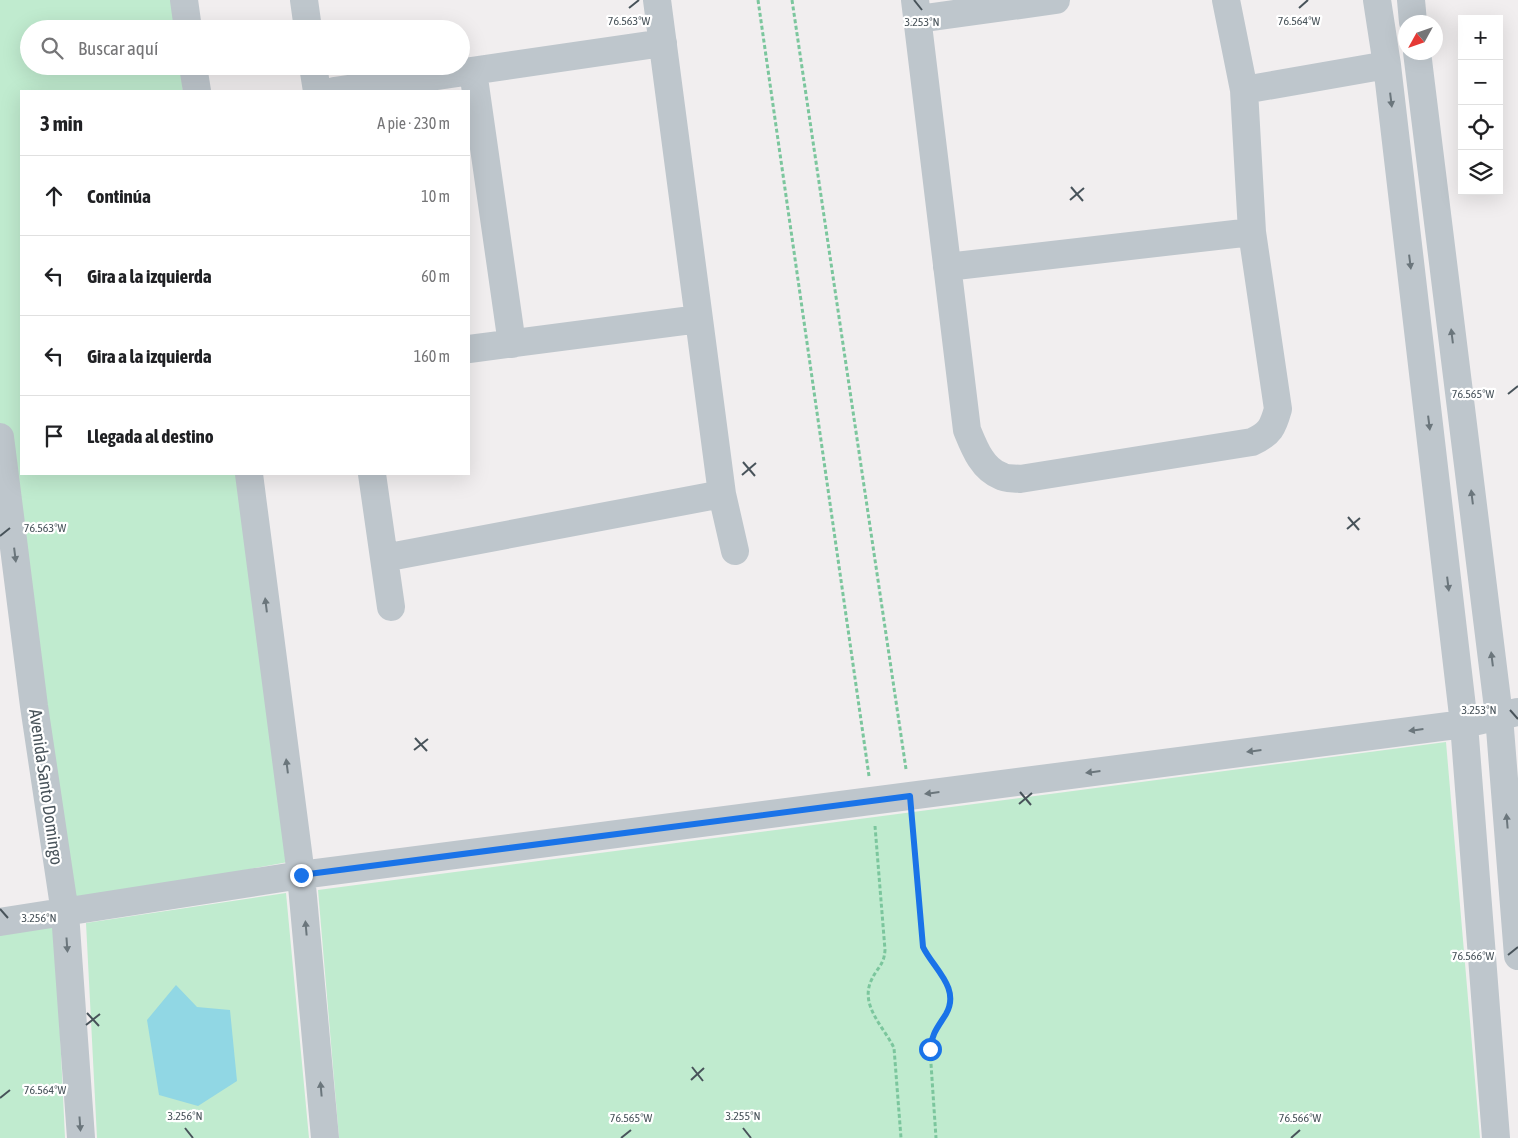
<!DOCTYPE html>
<html lang="es">
<meta charset="utf-8">
<style>
body{margin:0;font-family:"Asap Condensed",sans-serif;background:#f2f2f2;color:#202124}
.controls{position:absolute;right:15px;top:15px;display:grid;overflow:hidden;border-radius:0px;box-shadow:0 5px 20px #0002}
.controls button{width:45px;height:45px;display:grid;place-items:center;padding:0;border:0;border-bottom:1px solid #e0e0e0;background:#fff;color:#202124;font:25px sans-serif}
.compass{position:absolute;left:1398px;top:15px;width:45px;height:45px;border-radius:50%;background:#fff;box-shadow:0 5px 20px #0002;rotate:230deg}
.stop{position:absolute;width:15px;height:15px;margin:-11px;border:4px solid #1a73e8;border-radius:50%;background:#fff}
.stop.end{background:#1a73e8;border-color:#fff;box-shadow:0 1px 5px #0008}
.list{margin:0;padding:0;list-style:none}
h2{display:flex;justify-content:space-between;align-items:center;height:65px;margin:0;padding:0 20px;font-size:21px}
h2 small{font-size:16px;font-weight:400;color:#757577}
.list li{display:grid;grid-template-columns:32px 1fr auto;gap:15px;align-items:center;box-sizing:border-box;height:80px;padding:0 20px;border-top:1px solid #e0e0e0}
.list b{display:block;font-size:19px;white-space:nowrap}
.list em{font-size:16px;font-style:normal;color:#757577}
.icon{flex:none;width:28px;height:28px;fill:none;stroke:currentColor;stroke-width:2;stroke-linecap:round;stroke-linejoin:round}
.map{position:relative;flex:none;width:1518px;height:1138px;overflow:hidden}
.search{position:absolute;background:#fff;box-shadow:0 5px 20px #0002;left:20px;top:20px;width:450px;height:55px;display:flex;align-items:center;gap:12px;box-sizing:border-box;padding:0 18px;border-radius:28px;color:#757577;font-size:19px}
.panel{position:absolute;background:#fff;box-shadow:0 5px 20px #0002;left:20px;top:90px;width:450px;height:385px;border-radius:0px}
.map>svg:first-child{display:block}
.green{fill:#c0ebcf}
.water{fill:#91d7e4}
.lines{fill:none;stroke-linecap:round;stroke-linejoin:round}
.path{stroke:#7bc69d;stroke-width:3;stroke-dasharray:4 2.5;stroke-linecap:butt}
.minor{stroke:#bec6cc;stroke-width:28}
.oneway{fill:#6b767c}
.route{stroke:#1a73e8;stroke-width:6}
.ticks{fill:none;stroke:#48535a;stroke-width:2}
.labels{text-anchor:middle;stroke-width:4.5;stroke-linejoin:round;paint-order:stroke}
.street-label{font-size:18px;fill:#48535a;stroke:#fff}
.ticks-label{font-size:12px;text-anchor:middle;fill:#48535a;stroke:#fff;stroke-width:4.5;stroke-linejoin:round;paint-order:stroke}
</style>
<div class="map">
<svg width="1518" height="1138" viewBox="0 0 1518 1138">
<rect width="100%" height="100%" fill="#f1eeef"/>
<path class="green" d="M0,0H171L175,29H29V66H180L183,91H21V474H236L288,862L73,902L0,426Z
M1446,742L1480,1138H339L318,890Z
M286,893L309,1138H97L86,923Z
M55,927L65,1138H0V934Z"/>
<path class="water" d="M176,985L197,1007L230,1010L237,1081L198,1106L159,1095L147,1020Z"/>
<g class="lines">
<path class="path" d="M758,0L869,776
M792,0L906,769
M913,823L923,947C933,968 961,988 946,1014C938,1027 932,1033 930,1049L936,1138
M875,826L885,950C884,966 877,967 871,981C860,1006 884,1027 894,1048L901,1138"/>
<path class="minor" d="M184,0L188,29
M304,0L308,29
M657,0L722,494L735,551
M915,0L967,430C974,447 982,469 1001,476C1006,479 1014,478 1020,479L1252,442C1270,434 1273,427 1278,409L1252,232L1244,90L1226,0
M1377,0L1387,65L1464,724L1496,1138
M1411,0L1413,22
M918,19L1056,0
M1417,52L1499,716L1518,956
M193,66L197,91
M313,66L317,91
M473,71L512,344
M1244,90L1387,65
M334,91L663,43
M947,267L1252,232
M469,349L699,319
M0,437L34,706L65,913L81,1138
M249,474L301,875L325,1138
M372,474L391,607
M384,558L722,494
M0,922L301,875L1464,724L1518,712"/>
</g>
<defs><path id="oneway-solid" d="M-6-.8H1V-3.2L6.5 0L1 3.2V.8H-6Z" transform="scale(1.25)"/></defs>
<g class="oneway">
<use href="#oneway-solid" transform="translate(1391 100) rotate(83)"/>
<use href="#oneway-solid" transform="translate(1410 262) rotate(83)"/>
<use href="#oneway-solid" transform="translate(1452 336) rotate(-97)"/>
<use href="#oneway-solid" transform="translate(1429 423) rotate(83)"/>
<use href="#oneway-solid" transform="translate(1472 497) rotate(-97)"/>
<use href="#oneway-solid" transform="translate(15 555) rotate(83)"/>
<use href="#oneway-solid" transform="translate(1448 584) rotate(83)"/>
<use href="#oneway-solid" transform="translate(266 605) rotate(-97)"/>
<use href="#oneway-solid" transform="translate(1492 659) rotate(-97)"/>
<use href="#oneway-solid" transform="translate(1416 730) rotate(173)"/>
<use href="#oneway-solid" transform="translate(1254 751) rotate(173)"/>
<use href="#oneway-solid" transform="translate(287 766) rotate(-97)"/>
<use href="#oneway-solid" transform="translate(1093 772) rotate(173)"/>
<use href="#oneway-solid" transform="translate(932 793) rotate(173)"/>
<use href="#oneway-solid" transform="translate(1507 821) rotate(-95)"/>
<use href="#oneway-solid" transform="translate(306 928) rotate(-95)"/>
<use href="#oneway-solid" transform="translate(67 945) rotate(86)"/>
<use href="#oneway-solid" transform="translate(321 1089) rotate(-95)"/>
<use href="#oneway-solid" transform="translate(80 1124) rotate(86)"/>
</g>
<g class="lines">
<path class="route" d="M301,875L910,796L923,947C933,968 961,988 946,1014C938,1027 932,1033 930,1049"/>
</g>
<path class="ticks" d="M914,0L922,10M629,8L639,0M1299,8L1308,0M1071,187L1083,201M1070,200L1084,188M1508,394L1518,386M743,462L755,476M742,475L756,463M1348,517L1359,530M1347,529L1360,518M0,536L10,528M1510,710L1518,719M415,738L427,751M414,750L428,739M1020,792L1031,805M1019,804L1032,793M0,909L8,918M1508,955L1518,947M87,1013L99,1026M86,1025L100,1014M692,1067L703,1081M691,1080L704,1068M0,1098L10,1090M185,1128L193,1138M743,1128L751,1138M621,1138L631,1130M1291,1138L1300,1130"/>
<g class="labels">
<g class="street-label">
<text transform="translate(46 787) rotate(82)" y="6">Avenida Santo Domingo</text>
</g>
</g>
<g class="ticks-label">
<text x="629" y="25">76.563°W</text>
<text x="1299" y="25">76.564°W</text>
<text x="922" y="26">3.253°N</text>
<text x="1473" y="398">76.565°W</text>
<text x="45" y="532">76.563°W</text>
<text x="1479" y="714">3.253°N</text>
<text x="39" y="922">3.256°N</text>
<text x="1473" y="960">76.566°W</text>
<text x="45" y="1094">76.564°W</text>
<text x="185" y="1120">3.256°N</text>
<text x="743" y="1120">3.255°N</text>
<text x="631" y="1122">76.565°W</text>
<text x="1300" y="1122">76.566°W</text>
</g>
</svg>
<div class="controls">
<button>+</button>
<button>−</button>
<button><svg class="icon" aria-label="locate" viewBox="0 0 24 24"><circle cx="12" cy="12" r="6"/><path d="M12 2v4M12 18v4M2 12h4M18 12h4"/></svg></button>
<button><svg class="icon" aria-label="layers" viewBox="0 0 24 24"><path d="M12 4l9 5-9 5-9-5zM3 14l9 5 9-5"/></svg></button>
</div>
<svg class="compass" viewBox="-18 -18 36 36"><path d="M0-13l5 13h-10z" fill="#e53935"/><path d="M0 13l5-13h-10z" fill="#757577"/></svg>
<div class="stop" style="left:930px;top:1049px"></div>
<div class="stop end" style="left:301px;top:875px"></div>
<div class="search"><svg class="icon" aria-label="search" viewBox="0 0 24 24"><circle cx="10" cy="10" r="6"/><path d="M15 15l6 6"/></svg>Buscar aquí</div>
<section class="panel">
<h2>3 min<small>A pie · 230 m</small></h2>
<ul class="list">
<li><svg class="icon" aria-label="ahead" viewBox="0 0 24 24"><path d="M12 20V5M6 11l6-6 6 6"/></svg><div><b>Continúa</b></div><em>10 m</em></li>
<li><svg class="icon" aria-label="left" viewBox="0 0 24 24"><path d="M17 20v-9H6M10 6l-5 5 5 5"/></svg><div><b>Gira a la izquierda</b></div><em>60 m</em></li>
<li><svg class="icon" aria-label="left" viewBox="0 0 24 24"><path d="M17 20v-9H6M10 6l-5 5 5 5"/></svg><div><b>Gira a la izquierda</b></div><em>160 m</em></li>
<li><svg class="icon" aria-label="arrive" viewBox="0 0 24 24"><path d="M6 21V4h12l-3 4 3 4H6"/></svg><div><b>Llegada al destino</b></div></li>
</ul>
</section>
</div>
